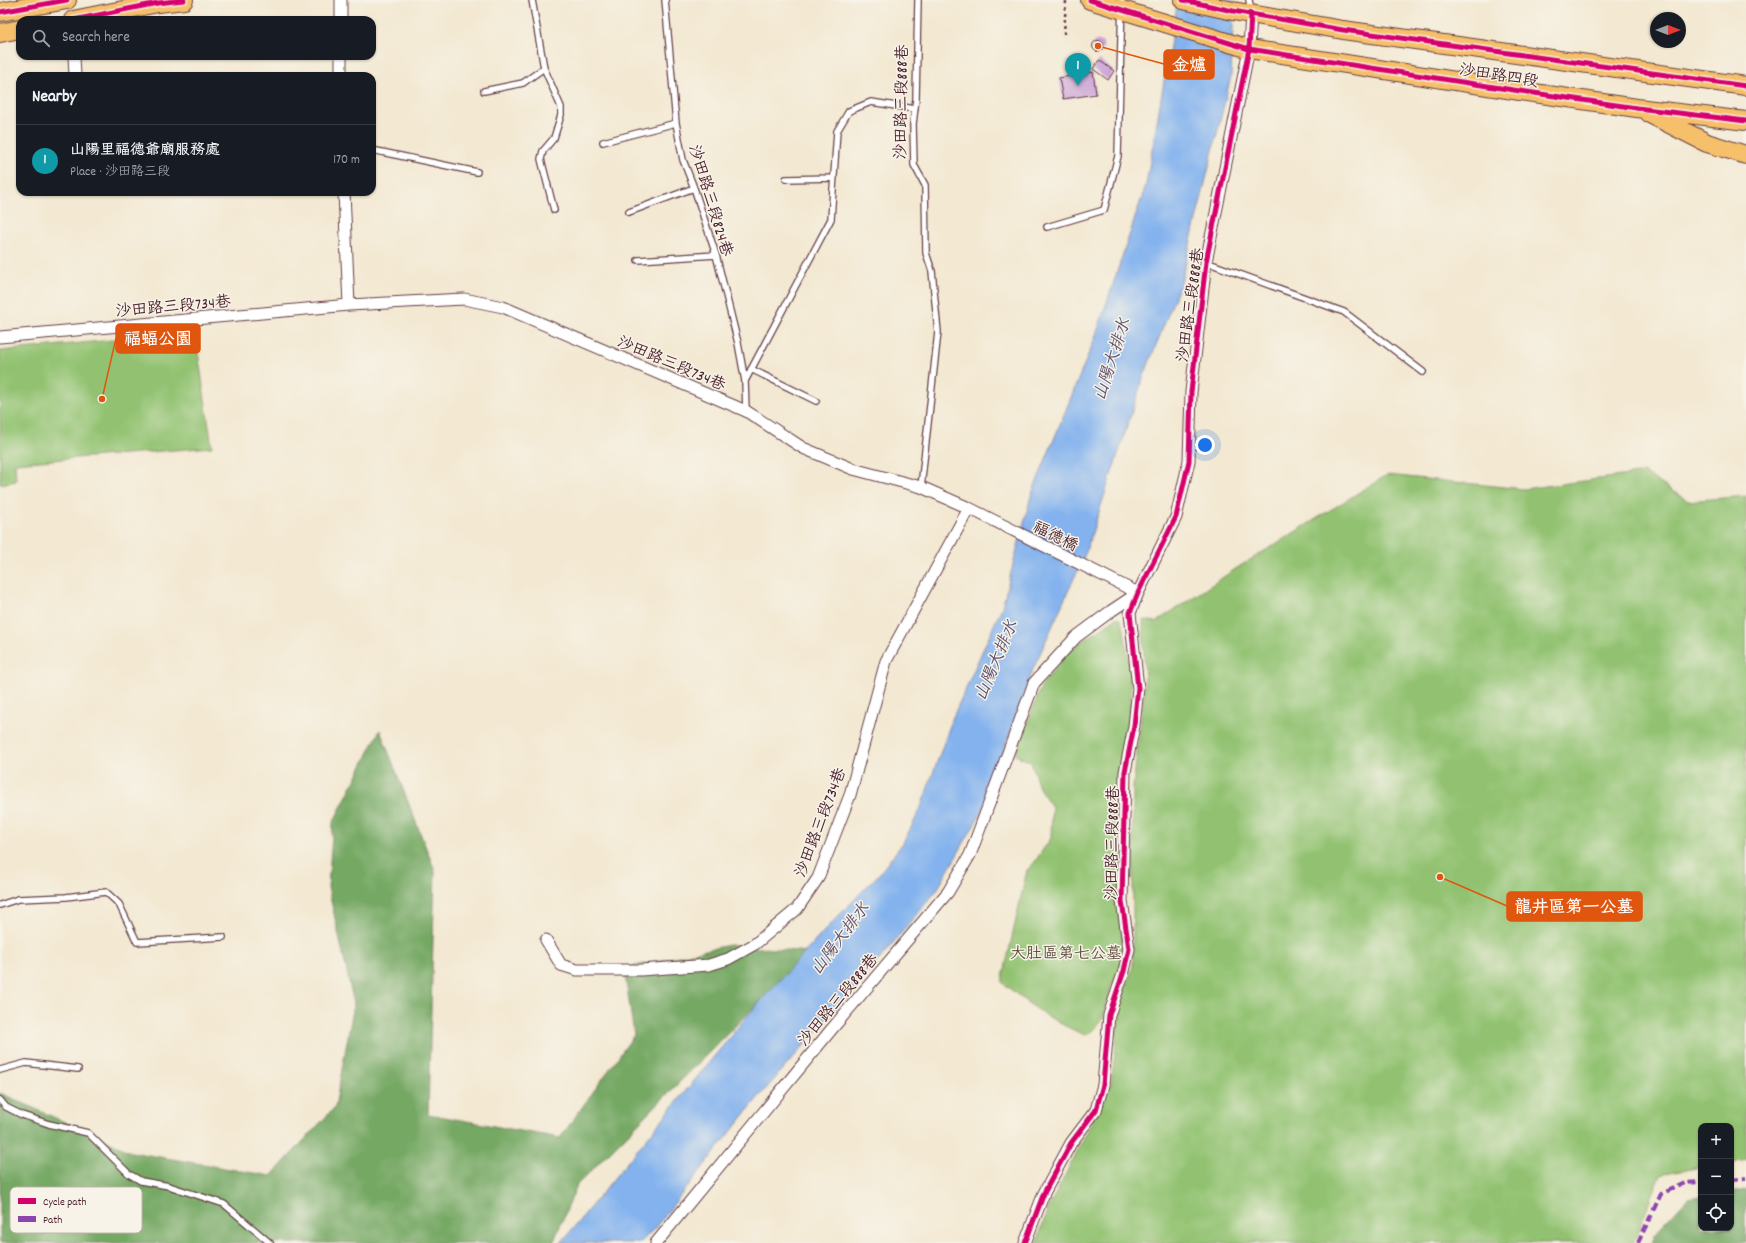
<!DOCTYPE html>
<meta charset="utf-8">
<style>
body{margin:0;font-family:Dekko,"LXGW WenKai TC",sans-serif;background:#20242c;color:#f1f3f6}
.controls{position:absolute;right:12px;bottom:12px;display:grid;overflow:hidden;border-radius:8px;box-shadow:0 1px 3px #0004}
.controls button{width:36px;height:36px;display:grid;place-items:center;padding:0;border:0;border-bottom:1px solid #363941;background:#171b24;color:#f1f3f6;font:20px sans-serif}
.compass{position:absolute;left:1650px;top:12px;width:36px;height:36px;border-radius:50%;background:#171b24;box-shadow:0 1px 3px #0004;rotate:90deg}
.you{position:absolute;left:1205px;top:445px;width:14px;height:14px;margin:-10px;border:3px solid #fff;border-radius:50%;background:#1a73e8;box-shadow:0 0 0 6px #1a73e833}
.badge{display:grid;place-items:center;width:26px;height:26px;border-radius:50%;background:#1f6fb2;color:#fff;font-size:13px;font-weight:700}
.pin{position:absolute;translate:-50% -33px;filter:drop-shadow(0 1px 2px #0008)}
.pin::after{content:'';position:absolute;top:21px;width:14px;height:12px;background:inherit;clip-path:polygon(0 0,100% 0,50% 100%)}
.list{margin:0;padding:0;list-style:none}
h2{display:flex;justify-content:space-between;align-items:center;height:52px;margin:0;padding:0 16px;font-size:17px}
h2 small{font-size:13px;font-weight:400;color:#9ea1a6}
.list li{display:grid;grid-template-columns:26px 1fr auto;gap:12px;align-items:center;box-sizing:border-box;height:72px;padding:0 16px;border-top:1px solid #363941}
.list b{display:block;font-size:15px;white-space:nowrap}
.list p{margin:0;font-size:13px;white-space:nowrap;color:#9ea1a6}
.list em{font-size:13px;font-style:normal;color:#9ea1a6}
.icon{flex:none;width:22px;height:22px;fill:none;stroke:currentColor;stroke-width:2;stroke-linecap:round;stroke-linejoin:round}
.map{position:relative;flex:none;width:1746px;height:1243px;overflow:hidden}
.search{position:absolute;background:#171b24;box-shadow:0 1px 3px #0004;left:16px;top:16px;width:360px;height:44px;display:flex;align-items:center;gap:10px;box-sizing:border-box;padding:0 14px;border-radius:12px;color:#9ea1a6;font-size:15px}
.panel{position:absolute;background:#171b24;box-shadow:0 1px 3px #0004;left:16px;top:72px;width:360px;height:124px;border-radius:12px}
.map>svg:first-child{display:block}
.green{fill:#92c271;stroke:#6e704e}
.forest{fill:#75a863;stroke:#606447}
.water{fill:#83b2ee;stroke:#66688c}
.building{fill:#c79bd4}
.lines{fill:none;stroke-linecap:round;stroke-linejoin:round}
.service-casing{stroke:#633d44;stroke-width:8}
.minor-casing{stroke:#633d44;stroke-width:13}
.primary-casing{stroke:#633d44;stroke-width:20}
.path{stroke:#633d44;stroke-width:2.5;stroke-dasharray:3 3;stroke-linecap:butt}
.service{stroke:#fff;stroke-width:5.5}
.minor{stroke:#fff;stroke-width:11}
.primary{stroke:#f6c06b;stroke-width:18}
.quiet{stroke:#8e44ad;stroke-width:4;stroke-dasharray:8 4;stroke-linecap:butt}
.cycleway-casing{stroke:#f7f3e8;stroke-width:8}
.cycleway{stroke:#d6006c;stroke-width:5}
.labels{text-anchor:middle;stroke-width:3;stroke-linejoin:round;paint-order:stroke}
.street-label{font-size:16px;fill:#4a1f2b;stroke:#f7f3e8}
.park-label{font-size:16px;fill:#605040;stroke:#f7f3e8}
.water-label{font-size:17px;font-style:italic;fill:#5e526f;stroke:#f7f3e8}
.key{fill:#f7f3e8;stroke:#c3b3af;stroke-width:1}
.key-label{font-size:11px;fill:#4a1f2b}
.leader{fill:none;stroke:#e0560e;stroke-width:1.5}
.callout-dot{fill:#e0560e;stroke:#f7f3e8;stroke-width:1.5}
.callout{fill:#e0560e;stroke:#e0560e;stroke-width:1.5}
.callout-label{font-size:17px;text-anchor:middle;font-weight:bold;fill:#fff}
</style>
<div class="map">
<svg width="1746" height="1243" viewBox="0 0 1746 1243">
<rect width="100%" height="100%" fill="#f7f3e8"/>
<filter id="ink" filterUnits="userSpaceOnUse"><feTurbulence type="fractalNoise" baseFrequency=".025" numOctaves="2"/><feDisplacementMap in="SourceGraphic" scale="8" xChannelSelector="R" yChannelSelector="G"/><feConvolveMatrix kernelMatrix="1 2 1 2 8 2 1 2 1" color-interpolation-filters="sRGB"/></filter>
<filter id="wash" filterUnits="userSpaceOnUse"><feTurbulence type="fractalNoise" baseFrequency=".012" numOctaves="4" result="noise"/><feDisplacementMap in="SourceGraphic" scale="16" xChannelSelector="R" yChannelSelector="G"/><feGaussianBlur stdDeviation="0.9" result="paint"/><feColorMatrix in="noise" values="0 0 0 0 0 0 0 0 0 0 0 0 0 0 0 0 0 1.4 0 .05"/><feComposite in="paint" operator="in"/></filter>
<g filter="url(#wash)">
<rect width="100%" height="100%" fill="#f3e8d1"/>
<path class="green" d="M195,332L212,447L15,463L16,481L0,484V351Z
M1644,473L1688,501L1746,496V1159L1731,1162V1126H1701V1167L1660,1175L1633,1243H1037L1047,1211L1111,1084L1116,1045L1117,1012L1133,966V788L1145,685L1143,620L1156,622L1237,568L1387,475L1523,489Z
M1117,617L1120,619L1124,629L1130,672L1131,697L1128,732L1121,923L1123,964L1111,987L1103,1019L1093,1031L1085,1035C1051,1021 1029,1005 1002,982L1027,870L1034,863L1051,838L1052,807L1039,788L1031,762L1015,755L1042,685L1069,651Z"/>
<path class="forest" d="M380,730L435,871L428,1114L560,1138L634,1035L624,968L729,945L809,952L577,1185L553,1243H0V1093L131,1152L271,1176L335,1107L354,1004L328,887L333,823Z
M1746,1189V1243H1652L1655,1233L1688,1198L1701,1196V1228H1731V1192Z"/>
<path class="water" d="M1178,0H1234L1231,76L1181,282L1143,378L1085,554L1033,669L981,813L937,890L872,968L757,1099L654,1229L640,1243H561L748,1015L827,928L879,874L903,843L920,810L953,717L1002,607L1031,496L1095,338L1146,185Z"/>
<g id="blocks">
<path class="building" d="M1092.5 46a5.5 5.5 0 1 1 11 0a5.5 5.5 0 1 1-11 0Z
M1099,60L1114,71L1108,80L1093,69Z
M1093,72L1096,94L1063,99L1059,78Z"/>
</g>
</g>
<g filter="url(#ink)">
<use href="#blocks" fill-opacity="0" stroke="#633d44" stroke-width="1"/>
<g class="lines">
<g class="service-casing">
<path id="service" d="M532,0L544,68L561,107V115L554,138L543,151L541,159L554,210
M665,0L676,123L683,160L694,188L716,255L738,343L745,381L746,411
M918,0L916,99L913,124L914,165L925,185L926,253L932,271L938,332L921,487
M1249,0L1251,11
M484,91L523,83L544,68
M603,142L676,123
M372,150L477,172
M786,179L834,178
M629,212L694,188
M1047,227L1104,210L1118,156L1122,0
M638,260L716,255
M1206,262L1344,312L1423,372
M751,369L816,401
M745,381L831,219L837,131L849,111L871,102L915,109
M0,905L18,899L66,897L106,892L119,904L137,942L223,937
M0,1070L26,1063L78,1069
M0,1100L6,1107L22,1115L49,1124L88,1133L129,1174L141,1181L169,1186L224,1204L270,1243"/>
</g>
<g class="minor-casing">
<path id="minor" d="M341,0V20
M74,56L75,76
M341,56V76
M344,192L349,305
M0,337L349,305L464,299L503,307L746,411L803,448L853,469L921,487L969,508L1138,593
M546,940L561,965L577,970H641L709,965L728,959L755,944L797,909L818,878L850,795L886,661L969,508
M656,1243L831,1030L948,892L970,855L1034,683L1076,637L1111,611L1138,593
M1025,1243L1044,1193L1071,1143L1096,1110L1103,1085L1109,1015L1124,971L1129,949L1122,901L1125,772L1134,726L1138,688L1130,613L1138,593L1176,517L1189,461L1191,392L1206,262L1249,49L1251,13"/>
</g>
<g class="primary-casing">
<path id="primary" d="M1090,0L1249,49L1520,91L1637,108L1746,121
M1183,0L1233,11L1343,30L1746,86
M0,12L67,0
M73,20L158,3L184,0
M0,33L20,29
M1650,114L1707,143L1746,155"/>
</g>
<path class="path" d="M1064,34L1066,0"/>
<use href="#service" class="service"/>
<use href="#minor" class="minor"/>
<use href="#primary" class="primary"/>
<path class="quiet" d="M1731,1180L1746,1178
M1638,1243L1661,1194L1685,1183L1701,1182"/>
<g class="cycleway-casing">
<path id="cycleway" d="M1090,0L1249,49L1520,91L1637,108L1746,121
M1183,0L1233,11L1343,30L1746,86
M0,12L67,0
M73,20L158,3L184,0
M1025,1243L1044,1193L1071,1143L1096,1110L1103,1085L1109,1015L1124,971L1129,949L1122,901L1125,772L1134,726L1138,688L1130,613L1138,593L1176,517L1189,461L1191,392L1206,262L1249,49L1251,13"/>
</g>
<use href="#cycleway" class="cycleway"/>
</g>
</g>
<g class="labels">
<g class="street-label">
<text transform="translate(1499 74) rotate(9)" y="6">沙田路四段</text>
<text transform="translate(900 102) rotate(-89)" y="6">沙田路三段888巷</text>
<text transform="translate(712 200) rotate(73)" y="6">沙田路三段824巷</text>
<text transform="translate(173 305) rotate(-5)" y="6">沙田路三段734巷</text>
<text transform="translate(1189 305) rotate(-82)" y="6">沙田路三段888巷</text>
<text transform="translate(672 362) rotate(23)" y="6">沙田路三段734巷</text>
<text transform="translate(1056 535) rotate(26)" y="6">福德橋</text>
<text transform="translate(819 822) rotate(-69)" y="6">沙田路三段734巷</text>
<text transform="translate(1111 843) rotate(-89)" y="6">沙田路三段888巷</text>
<text transform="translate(837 999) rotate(-50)" y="6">沙田路三段888巷</text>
</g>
<g class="park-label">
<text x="1066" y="958">大肚區第七公墓</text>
</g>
<g class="water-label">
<text transform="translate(1111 359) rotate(-72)" y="6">山陽大排水</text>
<text transform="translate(995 660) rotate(-67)" y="6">山陽大排水</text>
<text transform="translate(839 938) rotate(-53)" y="6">山陽大排水</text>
</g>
</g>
<rect x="10" y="1187" width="132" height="46" rx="6" class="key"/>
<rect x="18" y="1198" width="18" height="6" fill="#d6006c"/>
<rect x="18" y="1216" width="18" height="6" fill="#8e44ad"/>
<g class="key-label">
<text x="43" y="1205">Cycle path</text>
<text x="43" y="1223">Path</text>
</g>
<path class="leader" d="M1098 46L1164 64M102 399L116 338M1440 877L1507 906"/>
<g class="callout-dot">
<circle cx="1098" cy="46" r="4"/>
<circle cx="102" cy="399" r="4"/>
<circle cx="1440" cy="877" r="4"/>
</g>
<g class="callout">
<rect x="1164" y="50" width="50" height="29" rx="4"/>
<rect x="116" y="324" width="84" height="29" rx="4"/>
<rect x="1507" y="892" width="135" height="29" rx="4"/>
</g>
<g class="callout-label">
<text x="1189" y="70">金爐</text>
<text x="158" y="344">福蝠公園</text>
<text x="1574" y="912">龍井區第一公墓</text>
</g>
</svg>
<div class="controls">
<button>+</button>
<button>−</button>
<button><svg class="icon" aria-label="locate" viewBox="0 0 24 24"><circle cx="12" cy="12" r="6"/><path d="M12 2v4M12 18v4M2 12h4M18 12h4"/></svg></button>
</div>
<svg class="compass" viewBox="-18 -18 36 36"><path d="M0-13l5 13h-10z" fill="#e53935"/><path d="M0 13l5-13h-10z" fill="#9ea1a6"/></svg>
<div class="you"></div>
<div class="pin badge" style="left:1078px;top:86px;background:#0f9aa8">1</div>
<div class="search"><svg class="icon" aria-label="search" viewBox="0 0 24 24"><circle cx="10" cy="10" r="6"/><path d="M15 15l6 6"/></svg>Search here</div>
<section class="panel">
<h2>Nearby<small></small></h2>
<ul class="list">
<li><span class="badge" style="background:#0f9aa8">1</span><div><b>山陽里福德爺廟服務處</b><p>Place · 沙田路三段</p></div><em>170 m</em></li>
</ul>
</section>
</div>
